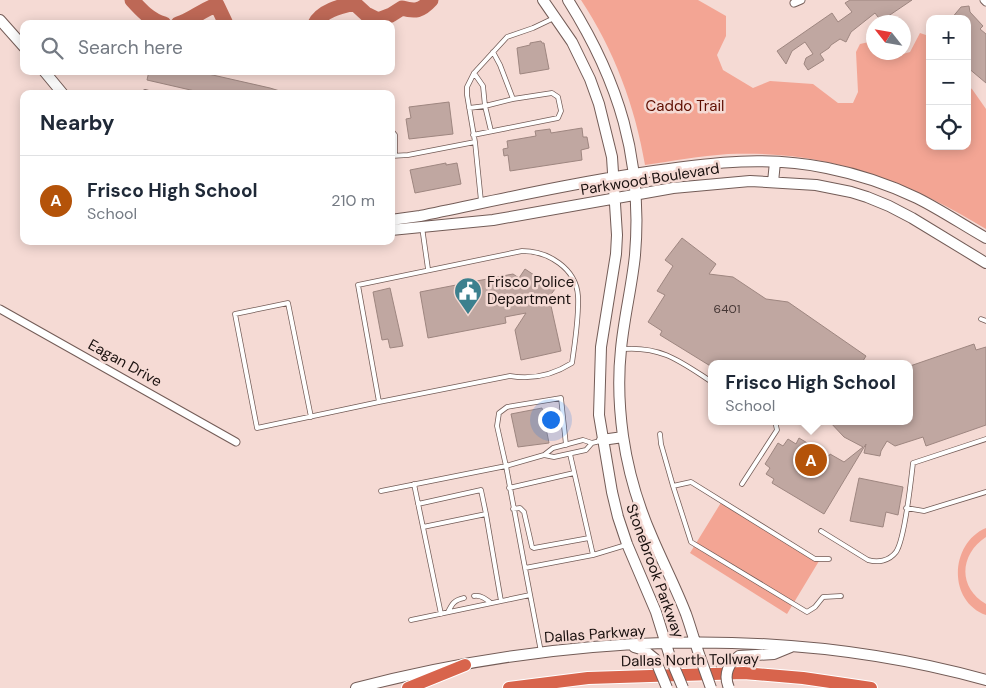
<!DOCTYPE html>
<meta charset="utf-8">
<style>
body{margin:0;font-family:"DM Sans",sans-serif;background:#f6f6f7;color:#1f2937}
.controls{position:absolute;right:15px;top:15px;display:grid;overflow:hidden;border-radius:10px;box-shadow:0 2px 12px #0003}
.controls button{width:45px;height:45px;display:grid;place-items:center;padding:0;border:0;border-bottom:1px solid #e0e1e3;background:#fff;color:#1f2937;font:25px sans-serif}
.compass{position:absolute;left:866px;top:15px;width:45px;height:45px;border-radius:50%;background:#fff;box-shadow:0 2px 12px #0003;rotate:301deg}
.you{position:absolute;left:550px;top:419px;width:18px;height:18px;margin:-12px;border:4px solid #fff;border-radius:50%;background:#1a73e8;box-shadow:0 0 0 8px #1a73e833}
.badge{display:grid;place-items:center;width:32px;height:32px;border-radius:50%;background:#b45309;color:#fff;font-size:16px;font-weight:700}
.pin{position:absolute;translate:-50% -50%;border:2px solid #fff;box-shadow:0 1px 5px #0006}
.popup{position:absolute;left:708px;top:360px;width:205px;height:65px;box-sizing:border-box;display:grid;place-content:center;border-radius:10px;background:#fff;filter:drop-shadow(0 1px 4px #0005);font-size:16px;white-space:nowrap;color:#747a83}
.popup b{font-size:19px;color:#1f2937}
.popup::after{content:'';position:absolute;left:50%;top:100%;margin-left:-10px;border:10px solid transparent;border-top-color:#fff}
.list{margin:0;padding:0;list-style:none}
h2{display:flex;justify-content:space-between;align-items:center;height:65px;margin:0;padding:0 20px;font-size:21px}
h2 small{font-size:16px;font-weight:400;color:#747a83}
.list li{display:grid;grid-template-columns:32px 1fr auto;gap:15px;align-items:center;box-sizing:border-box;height:90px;padding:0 20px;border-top:1px solid #e0e1e3}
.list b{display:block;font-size:19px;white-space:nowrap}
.list p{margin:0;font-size:16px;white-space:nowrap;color:#747a83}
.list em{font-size:16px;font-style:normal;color:#747a83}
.icon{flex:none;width:28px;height:28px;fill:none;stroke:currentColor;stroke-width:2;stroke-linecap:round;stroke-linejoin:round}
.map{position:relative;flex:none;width:986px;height:688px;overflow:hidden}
.search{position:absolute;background:#fff;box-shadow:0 2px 12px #0003;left:20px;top:20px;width:375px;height:55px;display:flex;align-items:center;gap:12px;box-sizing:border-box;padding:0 18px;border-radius:10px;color:#747a83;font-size:19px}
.panel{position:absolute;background:#fff;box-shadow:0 2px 12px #0003;left:20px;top:90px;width:375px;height:155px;border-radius:10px}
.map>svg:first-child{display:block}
.green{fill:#f3a594}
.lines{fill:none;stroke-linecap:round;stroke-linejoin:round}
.river{stroke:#bd6856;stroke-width:15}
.building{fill:#c0a7a1;stroke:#9e8680}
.service-casing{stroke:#735c57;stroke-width:5.5}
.minor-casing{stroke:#735c57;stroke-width:9}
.secondary-casing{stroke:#735c57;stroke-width:12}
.motorway-casing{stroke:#fff;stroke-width:14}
.service{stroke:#fff;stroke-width:4}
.minor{stroke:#fff;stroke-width:7}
.secondary{stroke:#fff;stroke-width:10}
.motorway{stroke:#d8644c;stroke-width:12}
.secondary-bridge-casing{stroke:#735c57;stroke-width:12;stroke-linecap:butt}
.path-bridge{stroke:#ab9692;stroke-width:1;stroke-dasharray:2.5 4;stroke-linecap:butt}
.secondary-bridge{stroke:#fff;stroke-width:10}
.labels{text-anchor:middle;stroke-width:5;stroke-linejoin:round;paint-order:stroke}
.number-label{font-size:12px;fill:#443634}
.park-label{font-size:15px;fill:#5e0e00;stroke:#f5dad4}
.street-label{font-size:15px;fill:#1a110f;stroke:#f5dad4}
.poi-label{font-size:15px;fill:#1a110f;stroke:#f5dad4;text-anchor:start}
</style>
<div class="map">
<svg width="986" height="688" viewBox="0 0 986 688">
<rect width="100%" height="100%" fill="#f5dad4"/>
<path class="green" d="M581,0H698L726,16V36L717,55L723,70L753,88L770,81L813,84L838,103H853L858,92L856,52L860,44L873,41L874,52L888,53L892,57L910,52L920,33L929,36L930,146H967V86L972,89L986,109V229C904,179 825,150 728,154C700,156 672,161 645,165C635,106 614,50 581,0Z
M722,501L819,561L787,614L690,553Z
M986,528V537C960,554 957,587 986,604V615C947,601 950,543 986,528Z"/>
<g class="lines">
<path class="river" d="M132,0C141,10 150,20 164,24
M178,24C192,20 203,9 217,5L226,24
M315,24C321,11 342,6 354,3L366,14L378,20L391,15L402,8C415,12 421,11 431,0"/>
</g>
<path class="building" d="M850,0H912L881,21L875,13L851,32L846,42L840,39L831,45L829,48L820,54L824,60L808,70L804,64L806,58L813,54L805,42L792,51L786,64L777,51L832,13L838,22L852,12L845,3Z
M969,6L970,12L983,26L980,29L986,34V83L967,67V19H951L961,7Z
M541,41L542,43H544L549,69L520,74L517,48L530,45V43Z
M149,71H195L270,88L283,92V94H208L147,80Z
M449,102L453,134L409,139L406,119L411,118L409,107Z
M582,128L583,137H587L589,148L581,150L582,160L510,171L508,155L504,156L503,149L508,148L507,141L536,136L535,131L550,129L551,133Z
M446,163V165L457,163L461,184L415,193L410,170Z
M682,238L716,264L709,274L733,277L766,299L788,302L866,356L861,364H712V367L660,335L662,331L648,322L665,295L657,291L673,266L665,260Z
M525,269L555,289L549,297L561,351L521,360L515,330L526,313L505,317L506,323L428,338L420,292L513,274L519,278Z
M390,288L403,346L390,348L388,339L382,340L373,292Z
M974,344L976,350L986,347V425L926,446L923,437L895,446L887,441L881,451L880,456L864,453L866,444L824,514L772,483L774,479L766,474L770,468L765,464L778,443L783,446L788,439L796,444L799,438L829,456L830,454L844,462L863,447L844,437L829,421H910V366Z
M542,408L549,443L518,447L511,414Z
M859,478L903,487L898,515L886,512L883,527L850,521Z"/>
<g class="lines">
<g class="service-casing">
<path id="service" d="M474,73L483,86L485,106L513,99L500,65L493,52
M146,94L145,92L154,94
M469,108L485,106L491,131
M391,130L395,135V155
M473,135L558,118L561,111L558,97L552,93L513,99
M391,156L408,155L475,142
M481,201L475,142L467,95V87L474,73L507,37L533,28L554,18
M422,227L428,269
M522,251C548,251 576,268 578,296C579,318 575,341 572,363C553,375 533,380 510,376L379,402L358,285Z
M981,319L986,321
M623,349C662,346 681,362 712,382
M311,417L288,303L235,314L257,428L379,402
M660,434L661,444L673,486L691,482L815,559H829
M592,443L586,450L554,457L544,455L553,448L583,440L592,443L600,441
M570,454L593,555
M544,455L506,466L525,568L593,555L626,545
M414,484L441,614
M742,484L777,430L775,421
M673,486L691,542L807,612L815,607L823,597L841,596
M509,488L574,473
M381,491L506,466L497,426L499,413L507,407L561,398L566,445
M418,504L481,490L486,514
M906,508L924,511L986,492
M513,509L520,508L524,512L532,547L534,548L589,538
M423,527L486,514L501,601
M821,531L868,560C878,563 889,561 896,552C905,539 911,480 913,463L986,439
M525,568L541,652
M474,596C481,595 486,599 491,603
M448,612C452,604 454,600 464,598
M411,620L530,595"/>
</g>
<g class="minor-casing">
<path id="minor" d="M984,0L986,2
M794,3L801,0
M0,309L236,442"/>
</g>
<g class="secondary-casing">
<path id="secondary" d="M543,0L572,42L590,79L599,104L612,157L617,235L616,254L601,347L599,415L612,492L618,517L627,544L656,612L670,657
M568,0C619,81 643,159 635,255C632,286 624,317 621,349C618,377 619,407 623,436C628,471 638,505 652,537C663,563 676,588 686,614C691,628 695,643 700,657
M0,20L24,47
M44,71L63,94
M773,182L775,162
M391,220L420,216C498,200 576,182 654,171C715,162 767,156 827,168C857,174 890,185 917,198C941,210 963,225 986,238
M391,230L493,220L673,188L750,181L816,185L851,192L867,197L889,206L912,218L986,263
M602,440L623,437
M634,647L644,650L655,659
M732,662L739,656L774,654L791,647
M356,688C560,635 781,623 986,680"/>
</g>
<g class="motorway-casing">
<path id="motorway" d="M408,688L465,665
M509,688L588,678L744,673L803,678L871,688"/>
</g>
<use href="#service" class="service"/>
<use href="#minor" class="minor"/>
<use href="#secondary" class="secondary"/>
<use href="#motorway" class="motorway"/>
<g class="secondary-bridge-casing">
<path id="secondary-bridge" d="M670,657L683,688
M700,657L711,688
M655,659L667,688
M729,688C725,679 726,670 732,662"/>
</g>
<path class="path-bridge" d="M711,653L718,671"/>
<use href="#secondary-bridge" class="secondary-bridge"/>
</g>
<defs>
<g id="civic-pin" transform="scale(1.4375)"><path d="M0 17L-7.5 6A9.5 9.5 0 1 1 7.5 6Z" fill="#3c808e" stroke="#f5dad4"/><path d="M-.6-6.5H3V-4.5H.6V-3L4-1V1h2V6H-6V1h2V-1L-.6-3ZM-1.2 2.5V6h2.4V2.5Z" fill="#fff"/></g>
</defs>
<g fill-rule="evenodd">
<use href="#civic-pin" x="468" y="291"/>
</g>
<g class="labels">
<g class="number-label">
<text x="727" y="313">6401</text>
</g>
<g class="park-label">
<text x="685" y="111">Caddo Trail</text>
</g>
<g class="street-label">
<text transform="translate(650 179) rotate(-9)" y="5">Parkwood Boulevard</text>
<text transform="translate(125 363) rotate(29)" y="5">Eagan Drive</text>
<text transform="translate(655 571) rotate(70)" y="5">Stonebrook Parkway</text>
<text transform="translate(595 634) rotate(-4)" y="5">Dallas Parkway</text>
<text transform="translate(690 660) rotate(-1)" y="5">Dallas North Tollway</text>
</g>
<g class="poi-label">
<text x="487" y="287">Frisco Police<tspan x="487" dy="17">Department</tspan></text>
</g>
</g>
</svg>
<div class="controls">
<button>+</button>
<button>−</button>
<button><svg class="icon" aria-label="locate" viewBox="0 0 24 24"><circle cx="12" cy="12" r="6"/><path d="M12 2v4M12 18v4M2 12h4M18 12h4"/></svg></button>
</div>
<svg class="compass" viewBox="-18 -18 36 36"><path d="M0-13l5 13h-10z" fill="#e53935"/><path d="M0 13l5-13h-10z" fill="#747a83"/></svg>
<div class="you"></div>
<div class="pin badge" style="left:811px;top:460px">A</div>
<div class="popup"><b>Frisco High School</b>School</div>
<div class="search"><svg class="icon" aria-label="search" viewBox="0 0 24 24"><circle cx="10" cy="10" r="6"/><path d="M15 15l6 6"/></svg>Search here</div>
<section class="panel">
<h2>Nearby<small></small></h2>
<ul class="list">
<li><span class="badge">A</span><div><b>Frisco High School</b><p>School</p></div><em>210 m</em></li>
</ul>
</section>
</div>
